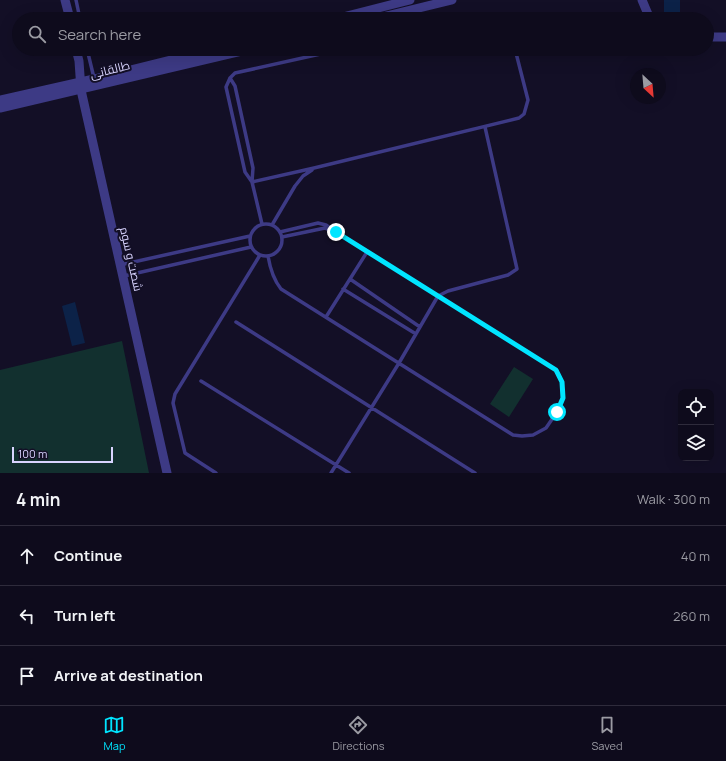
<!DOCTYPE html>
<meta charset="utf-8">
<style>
body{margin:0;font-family:Manrope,Cairo,sans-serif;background:#171425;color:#f1f3f6}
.controls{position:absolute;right:12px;bottom:12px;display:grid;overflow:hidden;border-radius:8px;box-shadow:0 4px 16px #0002}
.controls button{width:36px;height:36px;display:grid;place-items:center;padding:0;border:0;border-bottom:1px solid #2e2b3b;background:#0e0b1c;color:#f1f3f6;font:20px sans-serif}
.compass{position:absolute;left:630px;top:68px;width:36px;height:36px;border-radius:50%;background:#0e0b1c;box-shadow:0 4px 16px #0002;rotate:154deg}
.scale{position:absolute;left:12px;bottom:10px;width:101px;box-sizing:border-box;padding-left:4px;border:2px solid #d9d4ff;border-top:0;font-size:11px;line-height:14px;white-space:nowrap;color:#d9d4ff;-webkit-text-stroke:3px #130f26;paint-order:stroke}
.stop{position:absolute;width:12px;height:12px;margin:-9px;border:3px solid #00e5ff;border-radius:50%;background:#fff}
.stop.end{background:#00e5ff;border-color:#fff;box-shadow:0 1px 4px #0008}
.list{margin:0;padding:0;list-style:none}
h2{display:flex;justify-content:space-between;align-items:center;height:52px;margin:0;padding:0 16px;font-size:17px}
h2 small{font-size:13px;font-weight:400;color:#9b9ba3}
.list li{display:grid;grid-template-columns:26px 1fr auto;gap:12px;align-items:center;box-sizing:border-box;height:60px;padding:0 16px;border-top:1px solid #2e2b3b}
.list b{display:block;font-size:15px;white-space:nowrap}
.list em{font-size:13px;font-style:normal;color:#9b9ba3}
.icon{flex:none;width:22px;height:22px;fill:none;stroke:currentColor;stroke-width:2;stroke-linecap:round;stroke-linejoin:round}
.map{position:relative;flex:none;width:726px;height:473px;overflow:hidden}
.search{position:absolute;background:#0e0b1c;box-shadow:0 4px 16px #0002;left:12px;right:12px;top:12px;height:44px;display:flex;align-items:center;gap:10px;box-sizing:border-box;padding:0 14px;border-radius:22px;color:#9b9ba3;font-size:15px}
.sheet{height:232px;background:#0e0b1c}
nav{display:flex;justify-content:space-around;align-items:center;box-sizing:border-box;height:56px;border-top:1px solid #2e2b3b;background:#0e0b1c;font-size:11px;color:#9b9ba3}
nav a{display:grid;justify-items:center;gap:2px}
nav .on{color:#00e5ff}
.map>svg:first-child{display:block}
.green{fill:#12302f}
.water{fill:#0c2248}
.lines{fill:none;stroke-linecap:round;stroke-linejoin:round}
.service{stroke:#3d3a85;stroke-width:3.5}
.tertiary{stroke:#3d3a85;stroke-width:9}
.route{stroke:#00e5ff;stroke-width:5}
.labels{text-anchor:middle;stroke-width:4;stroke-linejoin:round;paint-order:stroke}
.street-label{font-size:12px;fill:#d9d4ff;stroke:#130f26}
</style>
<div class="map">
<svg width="726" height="473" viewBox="0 0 726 473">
<rect width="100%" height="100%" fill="#130f26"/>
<path class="green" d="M122,341L149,473H0V370Z
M514,367L533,379L509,417L490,404Z"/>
<path class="water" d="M664,0H680V15H664Z
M75,302L85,343L72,346L62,306Z"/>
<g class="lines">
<path class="service" d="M76,0L80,19
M475,19L487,16H501L505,19
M87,49L94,78
M230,78L235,86L253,168L252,182L262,224
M252,182L314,168L519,118L524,114L528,100L515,49
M252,182L245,172L226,87L230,78L235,73L343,49
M250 240a16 16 0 1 1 32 0a16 16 0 1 1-32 0Z
M272,225L295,186L303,176L312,170
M282,237L325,228L331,231
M268,256C270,268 273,279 281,289L513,435L522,436L533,435L546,428L557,412L563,398L562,382L556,370L336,232L326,225L318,223L280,232
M120,265L250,236
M124,276L251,247
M350,279L420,327
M343,289L416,334
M326,317L367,252
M236,322L475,473
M201,381L349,473
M216,473L185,453L173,403L175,394L260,255
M331,473L399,363L438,296L448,291L508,275L517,269L485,127"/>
<path class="tertiary" d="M65,0L70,19
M642,0L650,19
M335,19L410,0
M374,19L452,0
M707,37H726
M76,49L79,61L81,90L167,473
M0,100L94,79L215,49
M0,108L250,49"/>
</g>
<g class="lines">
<path class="route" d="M336,232L556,370L562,382L563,398L557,412"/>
</g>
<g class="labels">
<g class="street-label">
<text transform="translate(110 70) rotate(-14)" y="4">طالقانی</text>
<text transform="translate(131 259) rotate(77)" y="4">شصت و سوم</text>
</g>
</g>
</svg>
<div class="controls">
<button><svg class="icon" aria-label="locate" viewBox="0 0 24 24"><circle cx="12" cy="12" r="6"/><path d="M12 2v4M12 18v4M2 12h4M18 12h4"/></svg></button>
<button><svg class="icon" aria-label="layers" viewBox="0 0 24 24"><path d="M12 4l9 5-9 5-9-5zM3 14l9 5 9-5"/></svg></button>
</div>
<svg class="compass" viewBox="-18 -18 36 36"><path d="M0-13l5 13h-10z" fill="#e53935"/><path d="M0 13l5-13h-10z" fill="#9b9ba3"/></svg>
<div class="scale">100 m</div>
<div class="stop" style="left:557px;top:412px"></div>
<div class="stop end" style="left:336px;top:232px"></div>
<div class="search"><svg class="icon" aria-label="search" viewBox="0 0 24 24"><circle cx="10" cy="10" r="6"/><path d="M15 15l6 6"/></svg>Search here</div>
</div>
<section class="sheet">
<h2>4 min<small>Walk · 300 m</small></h2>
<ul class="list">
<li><svg class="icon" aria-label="ahead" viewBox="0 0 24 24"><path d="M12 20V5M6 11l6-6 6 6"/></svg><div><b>Continue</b></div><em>40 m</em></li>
<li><svg class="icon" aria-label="left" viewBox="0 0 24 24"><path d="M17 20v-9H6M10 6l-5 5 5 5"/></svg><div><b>Turn left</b></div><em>260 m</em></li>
<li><svg class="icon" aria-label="arrive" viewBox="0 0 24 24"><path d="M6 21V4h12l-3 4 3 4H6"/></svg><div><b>Arrive at destination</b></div></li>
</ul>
</section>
<nav>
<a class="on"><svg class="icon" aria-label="map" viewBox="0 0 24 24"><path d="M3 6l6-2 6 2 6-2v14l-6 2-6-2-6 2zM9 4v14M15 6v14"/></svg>Map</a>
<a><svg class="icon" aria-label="directions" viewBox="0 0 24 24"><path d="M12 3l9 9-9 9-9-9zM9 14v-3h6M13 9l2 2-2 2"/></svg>Directions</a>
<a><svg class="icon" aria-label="saved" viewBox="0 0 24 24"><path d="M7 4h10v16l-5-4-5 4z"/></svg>Saved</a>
</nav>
